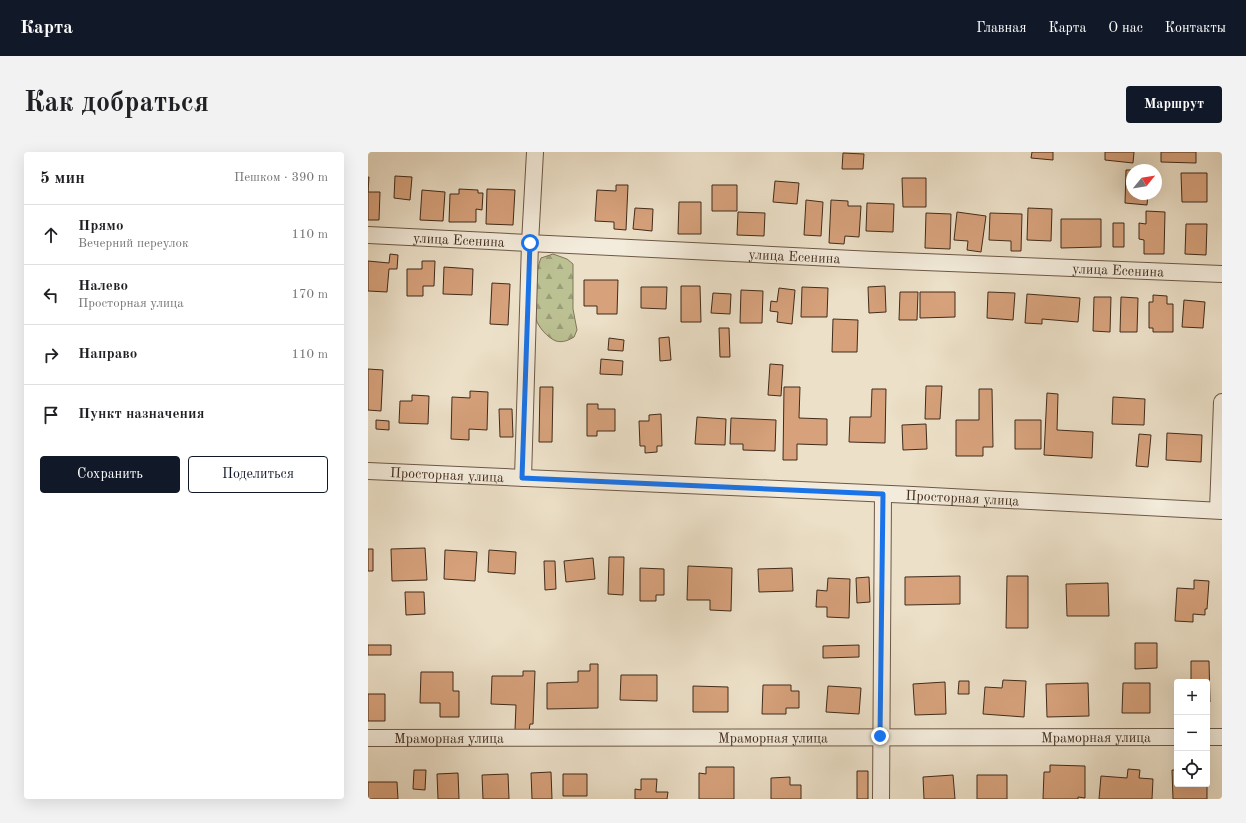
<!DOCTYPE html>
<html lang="ru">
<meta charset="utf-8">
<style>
body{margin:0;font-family:"Old Standard TT",serif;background:#f2f2f2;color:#202124}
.controls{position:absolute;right:12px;bottom:12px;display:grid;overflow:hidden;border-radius:4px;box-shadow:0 4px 16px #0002}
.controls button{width:36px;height:36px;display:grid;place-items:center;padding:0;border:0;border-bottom:1px solid #e0e0e0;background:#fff;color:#202124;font:20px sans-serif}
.compass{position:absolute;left:758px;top:12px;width:36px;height:36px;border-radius:50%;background:#fff;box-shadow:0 4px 16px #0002;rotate:60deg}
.stop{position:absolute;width:12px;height:12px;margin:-9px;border:3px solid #1a73e8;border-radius:50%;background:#fff}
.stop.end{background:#1a73e8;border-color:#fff;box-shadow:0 1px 4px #0008}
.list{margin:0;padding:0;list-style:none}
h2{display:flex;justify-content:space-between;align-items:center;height:52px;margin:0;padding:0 16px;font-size:17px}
h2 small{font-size:13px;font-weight:400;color:#757577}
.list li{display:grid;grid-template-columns:26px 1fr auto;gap:12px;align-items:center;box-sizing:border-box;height:60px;padding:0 16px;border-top:1px solid #e0e0e0}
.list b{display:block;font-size:15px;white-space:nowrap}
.list p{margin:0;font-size:13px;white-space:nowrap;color:#757577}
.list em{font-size:13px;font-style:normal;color:#757577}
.actions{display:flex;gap:8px;padding:12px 16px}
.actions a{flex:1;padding:9px 0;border:1px solid #111827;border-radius:4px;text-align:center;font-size:14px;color:#111827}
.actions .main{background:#111827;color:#fff}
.icon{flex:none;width:22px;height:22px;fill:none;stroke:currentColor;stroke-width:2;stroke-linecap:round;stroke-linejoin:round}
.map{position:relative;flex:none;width:854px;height:647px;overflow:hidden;border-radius:4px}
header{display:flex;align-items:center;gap:24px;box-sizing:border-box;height:56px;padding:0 20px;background:#111827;color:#fff}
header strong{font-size:19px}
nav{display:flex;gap:22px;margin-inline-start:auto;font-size:14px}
.intro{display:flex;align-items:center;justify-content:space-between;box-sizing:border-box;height:96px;padding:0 24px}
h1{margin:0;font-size:28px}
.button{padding:10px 18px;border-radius:4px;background:#111827;color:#fff;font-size:14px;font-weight:700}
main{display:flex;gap:24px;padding:0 24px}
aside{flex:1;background:#fff;border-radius:4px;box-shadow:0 4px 16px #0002}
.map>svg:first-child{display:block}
.forest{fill:url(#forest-firs);stroke:#7e7656}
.building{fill:#d6a17b;stroke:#412b1a}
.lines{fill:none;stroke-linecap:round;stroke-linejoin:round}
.street-casing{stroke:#6c5846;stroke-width:18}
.street{stroke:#f3ebdb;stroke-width:16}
.route{stroke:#1a73e8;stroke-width:5}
.labels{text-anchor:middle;stroke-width:4;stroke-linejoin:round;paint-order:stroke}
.street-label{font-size:14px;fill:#412b1a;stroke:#f3ebdb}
</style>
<header>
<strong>Карта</strong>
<nav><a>Главная</a><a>Карта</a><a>О нас</a><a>Контакты</a></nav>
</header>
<div class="intro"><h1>Как добраться</h1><a class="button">Маршрут</a></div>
<main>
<aside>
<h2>5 мин<small>Пешком · 390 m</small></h2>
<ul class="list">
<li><svg class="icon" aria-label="ahead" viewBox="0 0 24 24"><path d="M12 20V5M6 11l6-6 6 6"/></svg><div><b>Прямо</b><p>Вечерний переулок</p></div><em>110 m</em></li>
<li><svg class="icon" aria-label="left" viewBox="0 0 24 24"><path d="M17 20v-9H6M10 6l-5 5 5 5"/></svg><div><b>Налево</b><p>Просторная улица</p></div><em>170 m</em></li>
<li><svg class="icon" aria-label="right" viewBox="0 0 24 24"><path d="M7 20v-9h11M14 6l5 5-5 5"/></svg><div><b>Направо</b></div><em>110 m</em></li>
<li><svg class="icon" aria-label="arrive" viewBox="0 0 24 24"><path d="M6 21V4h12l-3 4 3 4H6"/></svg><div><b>Пункт назначения</b></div></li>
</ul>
<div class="actions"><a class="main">Сохранить</a><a>Поделиться</a></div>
</aside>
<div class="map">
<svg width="854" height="647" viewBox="0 0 854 647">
<defs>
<pattern id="forest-firs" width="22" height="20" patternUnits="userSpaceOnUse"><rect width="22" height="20" fill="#bcc193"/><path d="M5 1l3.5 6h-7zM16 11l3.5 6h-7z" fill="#9a9d77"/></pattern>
</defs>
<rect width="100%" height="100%" fill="#ece0c8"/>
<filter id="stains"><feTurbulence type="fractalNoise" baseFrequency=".005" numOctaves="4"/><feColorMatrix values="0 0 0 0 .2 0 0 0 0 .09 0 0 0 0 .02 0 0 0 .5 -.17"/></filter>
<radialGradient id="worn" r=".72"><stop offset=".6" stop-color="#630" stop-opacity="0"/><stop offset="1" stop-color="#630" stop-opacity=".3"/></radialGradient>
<path class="forest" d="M185,102L199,107L205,112V157L209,178L206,185C201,188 195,191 188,189C180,186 170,175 168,167C164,154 168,118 173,106Z"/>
<path class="building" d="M664,0H685V8L663,6Z
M737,0H766L765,11L737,8Z
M793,0H828V11L793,10Z
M475,1L496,2L495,17H474Z
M758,18H764V42H780L779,53L757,51Z
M813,21H839V50H814Z
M27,24L44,25L42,48L26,46Z
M0,25H1L0,40H12L11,68H0Z
M534,26H558V55H535Z
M407,29L431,31L429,52L405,50Z
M248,33H260L258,78L246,77V70L227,69L229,38L248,39Z
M344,33H369V59H344Z
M91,37L110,38V41H115L114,58L108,57V70H81L82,42H91Z
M119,37L147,38L145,73L118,72Z
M54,38L77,40L75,69L52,68Z
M438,48L455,50L453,84L436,83Z
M463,48L480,49V54H493L491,85L477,84L476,92L461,91Z
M311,50H333V82H310Z
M499,51L526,52L525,80L498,79Z
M267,56L285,57L284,79L265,77Z
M660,56L684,57L683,89L659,88Z
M778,59L797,60L796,102H776V88L771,87V71L778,72Z
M370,60L397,61L396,84L369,83Z
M589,60L618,64L613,100L599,98L600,89L586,88Z
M558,61L583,62L582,97L557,96Z
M622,61L654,62L653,99H643V89L621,88Z
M693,67H733V95L693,96Z
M745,71H756V95H745Z
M818,72H839L838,103L817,102Z
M22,102L30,103L29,117H21L19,140L0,139V109L21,111Z
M54,109H67L66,134H55V144H39V117H54Z
M76,115L105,117L104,143L75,142Z
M216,128H250L249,162H229V154H216Z
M124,131L142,132L140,173L122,172Z
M313,134H332L333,170H313Z
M517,134L518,160L501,161L500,135Z
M273,135H299L298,157L273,156Z
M434,135L460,136L459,165H433Z
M411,136L427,138L424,172L409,170L410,160L402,159L403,149L409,150Z
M373,138L395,139L394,171H372Z
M532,140H550L549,168H531Z
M552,140H587V165L552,166Z
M620,140L647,141L645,168L619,166Z
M345,141L363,142L362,162L343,161Z
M659,142L712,146L710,170L674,167V172L657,171Z
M785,143L799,144V152H805V180H785V176H781V150H785Z
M726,145H743L742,180L725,179Z
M753,145L770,146L769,180H752Z
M816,148L837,150L835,176L814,175Z
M465,167L490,168L489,200H464Z
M351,176H361L362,205H352Z
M301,185L303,208L292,209L291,186Z
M241,186L256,188L255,199L240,198Z
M233,207L255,209L254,223L232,222Z
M402,212L415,213L413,244L400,243Z
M0,217L15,218L13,259L0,258Z
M558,234H574L572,267H557Z
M172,235H185L184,290H171Z
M416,235H432L431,266L459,267V293L429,292V308H415Z
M504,237H518L517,291L481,290L482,265H503Z
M611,237H624L625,295H615V304H588V268H611Z
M102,239L120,240L119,278L101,277V288L83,287L84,245L102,246Z
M679,241L690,242L689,278L725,280L724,306L676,303Z
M44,243L61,244L60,272L31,271L32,249H44Z
M745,245L777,247L776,273L744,272Z
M219,252H230V257H247V279H229V284H219Z
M131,257H144L145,285H132Z
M293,262L294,294H289V300L277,301V294H272L271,269H281V263Z
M329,265L358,267L357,293L327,292Z
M363,266L408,268L407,299L375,298V292H362Z
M8,268L21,269V278L8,277Z
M647,268H673V297H647Z
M558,272L559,297L535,298L534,273Z
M799,281L834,283L833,310L798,308Z
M771,282L783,283L780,315L768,314Z
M57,396L59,428L24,429L23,397Z
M0,397H5V419H0Z
M77,398L109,400L107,429L76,427Z
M121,398L148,400L147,422L120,420Z
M241,405H256L255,443L240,442Z
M225,406L227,427L198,430L196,409Z
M176,409H187L188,437L177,438Z
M320,414L364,416L363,459L342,458V448H319Z
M272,416L296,417V443H288V449H272Z
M424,416L425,439L391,440L390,417Z
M592,424V452L537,453V425Z
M639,424H660V476H638Z
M501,425L502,450L489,451L488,426Z
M460,426L482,427L481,466L459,465V455H448L449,438L459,439Z
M826,428L841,429L839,457H837V463L825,462V470L807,469L809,436L826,437Z
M740,431L741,464H699L698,432Z
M37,440H56L57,462L38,463Z
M767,491H789V516L767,517Z
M0,493H23V503H0Z
M491,493V505L455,506V494Z
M823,509H841L842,550H839V530H823Z
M222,512H230V556L179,557V531L210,530V519H222Z
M155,519H167L165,572H162L161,579L147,578L148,553L123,552L124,524H155Z
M53,520H85V539H91V565H72V551H52Z
M253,523H289V549L252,548Z
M635,528L658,529L656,565L615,562L617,535L634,536Z
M591,529H601V542H590Z
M577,530L578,562L547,563L545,532Z
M720,531L721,564L679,565L678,532Z
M755,531H782V561H754Z
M395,533H423V539H431V556H418V562H394Z
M325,534L360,535V560H325Z
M460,534L493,536L491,562L458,560Z
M0,542H17V569H0Z
M682,613L717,614V646L710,645V647H675L676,620H682Z
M338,615H366V647H331V621L338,622Z
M760,617L772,618L771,626L785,627L784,647H731L733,624L759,626Z
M46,618H58L57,638L45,637Z
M804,618H809V632H839V647H805Z
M489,619H500V647H489Z
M183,620L184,647H164L163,621Z
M90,621L91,647H70L69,622Z
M140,622L141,647H115L114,623Z
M195,622H219V644H195Z
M585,623L587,647H556L555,625Z
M609,623H639V647H609Z
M422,625V633H433V647H403V626Z
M273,627H289L288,640H300L299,647H267V637L273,638Z
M0,630H29L30,647H0Z"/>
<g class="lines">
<g class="street-casing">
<g id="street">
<path id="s1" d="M0,83L506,108L854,122"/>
<path id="s2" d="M0,319L545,343L854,359"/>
<path d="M155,326L162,91L167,0"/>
<path d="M850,358L854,250"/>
<path d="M839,585H854"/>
<path id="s3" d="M0,586L809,585"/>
<path d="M513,647L515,342"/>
</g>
</g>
<use href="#street" class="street"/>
</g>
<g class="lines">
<path class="route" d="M162,91L154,326L515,342L512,584"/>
</g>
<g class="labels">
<g class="street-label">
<text dy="5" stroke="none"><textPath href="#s1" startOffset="91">улица Есенина</textPath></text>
<text dy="5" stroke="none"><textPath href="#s1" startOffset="427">улица Есенина</textPath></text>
<text dy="5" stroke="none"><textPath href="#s1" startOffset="751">улица Есенина</textPath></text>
<text dy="5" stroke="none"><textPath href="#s2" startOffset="79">Просторная улица</textPath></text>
<text dy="5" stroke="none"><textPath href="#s2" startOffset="595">Просторная улица</textPath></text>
<text dy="5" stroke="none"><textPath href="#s3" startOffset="405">Мраморная улица</textPath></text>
<text dy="5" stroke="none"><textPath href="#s3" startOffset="728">Мраморная улица</textPath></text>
<text dy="5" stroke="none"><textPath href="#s3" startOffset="81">Мраморная улица</textPath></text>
</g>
</g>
<rect width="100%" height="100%" filter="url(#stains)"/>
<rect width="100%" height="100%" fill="url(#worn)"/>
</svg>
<div class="controls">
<button>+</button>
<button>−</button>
<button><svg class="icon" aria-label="locate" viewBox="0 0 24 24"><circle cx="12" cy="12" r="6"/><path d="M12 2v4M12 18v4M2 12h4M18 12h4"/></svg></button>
</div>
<svg class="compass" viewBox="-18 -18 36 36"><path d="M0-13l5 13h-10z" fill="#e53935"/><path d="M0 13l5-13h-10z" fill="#757577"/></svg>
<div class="stop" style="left:162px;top:91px"></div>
<div class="stop end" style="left:512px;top:584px"></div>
</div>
</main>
